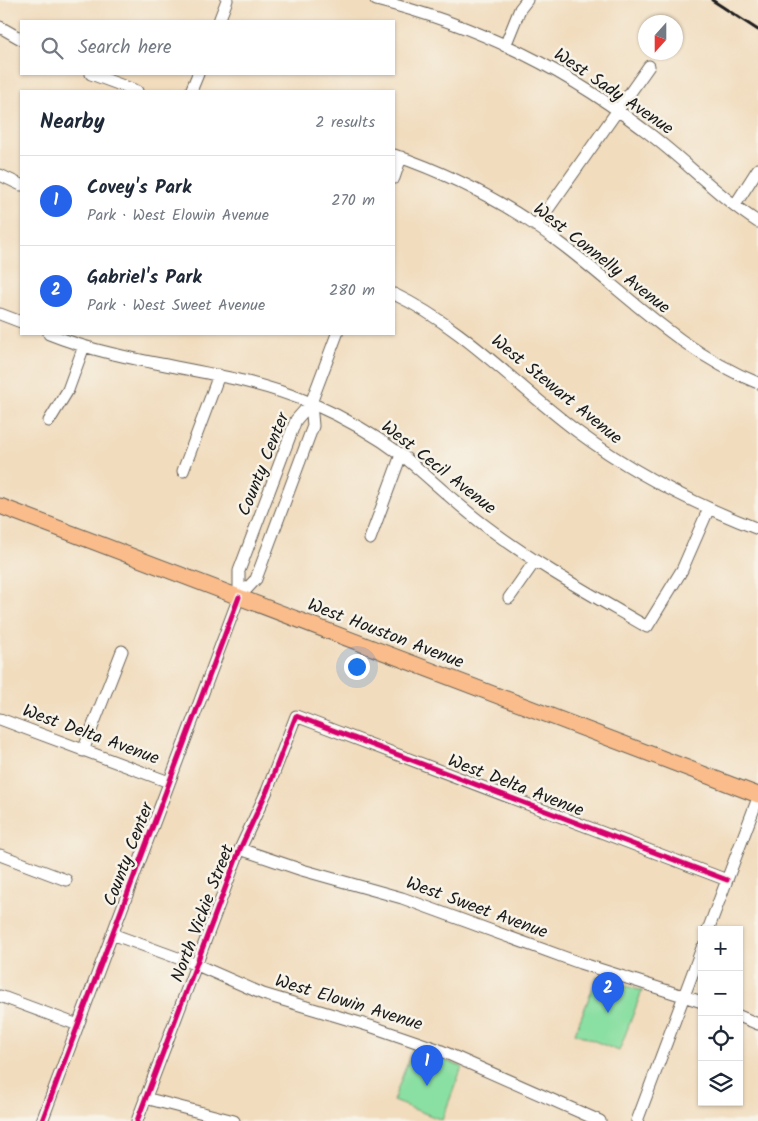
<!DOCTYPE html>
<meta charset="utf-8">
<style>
body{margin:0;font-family:Kalam,sans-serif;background:#f6f6f7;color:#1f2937}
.controls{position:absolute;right:15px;bottom:15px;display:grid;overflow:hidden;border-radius:0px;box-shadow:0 1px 4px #0004}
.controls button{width:45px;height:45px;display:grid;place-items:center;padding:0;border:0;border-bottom:1px solid #e0e1e3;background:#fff;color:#1f2937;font:25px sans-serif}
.compass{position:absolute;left:638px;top:15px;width:45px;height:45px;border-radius:50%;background:#fff;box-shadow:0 1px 4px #0004;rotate:201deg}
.you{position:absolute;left:356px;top:666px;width:18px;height:18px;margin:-12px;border:4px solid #fff;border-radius:50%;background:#1a73e8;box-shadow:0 0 0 8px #1a73e833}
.badge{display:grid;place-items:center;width:32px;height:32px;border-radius:50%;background:#2563eb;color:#fff;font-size:16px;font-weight:700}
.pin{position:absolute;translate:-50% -41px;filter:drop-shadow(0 1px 2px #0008)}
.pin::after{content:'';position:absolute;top:26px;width:18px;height:15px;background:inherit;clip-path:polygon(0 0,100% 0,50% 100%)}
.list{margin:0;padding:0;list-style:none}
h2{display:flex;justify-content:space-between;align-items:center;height:65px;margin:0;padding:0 20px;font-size:21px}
h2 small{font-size:16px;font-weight:400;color:#747a83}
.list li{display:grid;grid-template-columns:32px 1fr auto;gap:15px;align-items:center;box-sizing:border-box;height:90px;padding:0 20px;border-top:1px solid #e0e1e3}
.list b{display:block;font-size:19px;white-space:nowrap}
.list p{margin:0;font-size:16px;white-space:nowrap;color:#747a83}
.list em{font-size:16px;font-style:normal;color:#747a83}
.icon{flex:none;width:28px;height:28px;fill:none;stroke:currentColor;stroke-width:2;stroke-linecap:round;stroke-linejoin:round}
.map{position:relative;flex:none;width:758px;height:1121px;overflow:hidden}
.search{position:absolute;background:#fff;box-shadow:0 1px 4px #0004;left:20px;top:20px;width:375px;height:55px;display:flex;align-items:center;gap:12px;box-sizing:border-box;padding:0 18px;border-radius:0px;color:#747a83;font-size:19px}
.panel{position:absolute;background:#fff;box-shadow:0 1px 4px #0004;left:20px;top:90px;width:375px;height:245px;border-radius:0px}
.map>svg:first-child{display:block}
.green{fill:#8adfa2;stroke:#537e5f}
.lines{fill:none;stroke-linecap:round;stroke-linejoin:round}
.minor-casing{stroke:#675f54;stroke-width:13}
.major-casing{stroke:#675f54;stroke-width:17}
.minor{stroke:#fff;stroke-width:11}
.major{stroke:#f9bc8a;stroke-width:15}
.rail{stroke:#1c1c1c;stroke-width:3}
.cycleway-casing{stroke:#f7f3e8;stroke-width:8}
.cycleway{stroke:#d6006c;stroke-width:5}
.labels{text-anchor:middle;stroke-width:5;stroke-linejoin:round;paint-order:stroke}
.street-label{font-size:18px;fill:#1c1c1c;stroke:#f7f3e8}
</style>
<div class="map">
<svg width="758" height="1121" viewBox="0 0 758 1121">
<rect width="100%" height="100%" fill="#f7f3e8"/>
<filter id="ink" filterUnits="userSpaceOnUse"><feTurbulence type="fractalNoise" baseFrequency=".02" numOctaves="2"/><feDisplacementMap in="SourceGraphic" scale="10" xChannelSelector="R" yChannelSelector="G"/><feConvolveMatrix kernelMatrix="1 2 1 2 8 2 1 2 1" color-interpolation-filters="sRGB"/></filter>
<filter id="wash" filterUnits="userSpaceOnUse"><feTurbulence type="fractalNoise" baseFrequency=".0096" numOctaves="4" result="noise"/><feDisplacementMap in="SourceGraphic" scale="20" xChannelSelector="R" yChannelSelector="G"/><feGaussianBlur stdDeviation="1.12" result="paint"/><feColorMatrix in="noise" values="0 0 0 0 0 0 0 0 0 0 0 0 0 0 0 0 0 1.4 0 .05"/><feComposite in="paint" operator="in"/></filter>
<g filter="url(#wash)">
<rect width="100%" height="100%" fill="#f1dcbd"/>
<path class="green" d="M597,977L642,991L619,1051L575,1033Z
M413,1048L462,1067L442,1120L393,1101Z"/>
</g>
<g filter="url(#ink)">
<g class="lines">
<g class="minor-casing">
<path id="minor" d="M376,0C473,24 564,68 643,129C683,158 716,195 758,222
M219,21L227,0
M0,27L21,39
M505,46L520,9L527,0
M91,74L137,91
M191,91L198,74
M394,155C455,176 512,206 564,246C628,295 681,352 758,383
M0,175L21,185
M394,178L401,157
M735,205L758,169
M536,226L649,66
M394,294C465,328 516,386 578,432C633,473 694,504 758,529
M0,314L21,322
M49,334C133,368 227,367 311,403C343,417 375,435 403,456C431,479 457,505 487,527C537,565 592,595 647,627L682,570L709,508
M49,421L68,390L84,346
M183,471L219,375
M370,539L401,455
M239,597L256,579L313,426L311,403
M509,598L535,561
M0,719L169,782
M83,751L122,651
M240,849L302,870L402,898L580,963L702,1002
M0,855L66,880
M708,930L758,798
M112,934L197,965L263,994L370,1026L437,1049L600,1121
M0,996L78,1025
M739,1016L758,1024
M145,1098L234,1121
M42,1121L239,597V571L296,420L311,403L337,334
M137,1121L240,849L267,791L296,716L727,880
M637,1121L702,948"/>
</g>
<g class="major-casing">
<path id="major" d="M0,506L758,795"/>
</g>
<use href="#minor" class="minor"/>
<use href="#major" class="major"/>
<path class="rail" d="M712,0L758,30"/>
<g class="cycleway-casing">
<path id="cycleway" d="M42,1121L239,597
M137,1121L240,849L267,791L296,716L727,880"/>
</g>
<use href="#cycleway" class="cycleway"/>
</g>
</g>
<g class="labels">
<g class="street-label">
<text transform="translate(614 91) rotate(34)" y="6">West Sady Avenue</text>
<text transform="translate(602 258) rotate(38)" y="6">West Connelly Avenue</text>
<text transform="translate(557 389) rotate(39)" y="6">West Stewart Avenue</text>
<text transform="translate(263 464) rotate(-68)" y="6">County Center</text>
<text transform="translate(439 467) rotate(38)" y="6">West Cecil Avenue</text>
<text transform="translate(386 633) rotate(21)" y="6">West Houston Avenue</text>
<text transform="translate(91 734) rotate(20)" y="6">West Delta Avenue</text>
<text transform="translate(516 785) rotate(21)" y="6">West Delta Avenue</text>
<text transform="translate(128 854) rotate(-69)" y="6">County Center</text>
<text transform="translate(477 907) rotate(20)" y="6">West Sweet Avenue</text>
<text transform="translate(202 913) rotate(-69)" y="6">North Vickie Street</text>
<text transform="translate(349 1002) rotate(17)" y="6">West Elowin Avenue</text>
</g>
</g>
</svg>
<div class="controls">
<button>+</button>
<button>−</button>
<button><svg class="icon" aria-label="locate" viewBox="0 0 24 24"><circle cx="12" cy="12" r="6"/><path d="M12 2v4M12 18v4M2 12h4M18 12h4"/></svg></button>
<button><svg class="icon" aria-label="layers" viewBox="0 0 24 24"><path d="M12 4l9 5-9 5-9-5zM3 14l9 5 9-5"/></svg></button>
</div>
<svg class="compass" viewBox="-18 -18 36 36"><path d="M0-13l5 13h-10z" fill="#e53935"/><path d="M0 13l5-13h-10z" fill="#747a83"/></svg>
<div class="you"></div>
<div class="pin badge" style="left:427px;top:1086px">1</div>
<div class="pin badge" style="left:608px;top:1013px">2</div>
<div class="search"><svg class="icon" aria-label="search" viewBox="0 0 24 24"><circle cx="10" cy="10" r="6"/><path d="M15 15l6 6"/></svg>Search here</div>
<section class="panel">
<h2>Nearby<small>2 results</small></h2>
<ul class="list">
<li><span class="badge">1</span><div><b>Covey's Park</b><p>Park · West Elowin Avenue</p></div><em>270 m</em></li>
<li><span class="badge">2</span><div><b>Gabriel's Park</b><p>Park · West Sweet Avenue</p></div><em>280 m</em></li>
</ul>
</section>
</div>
